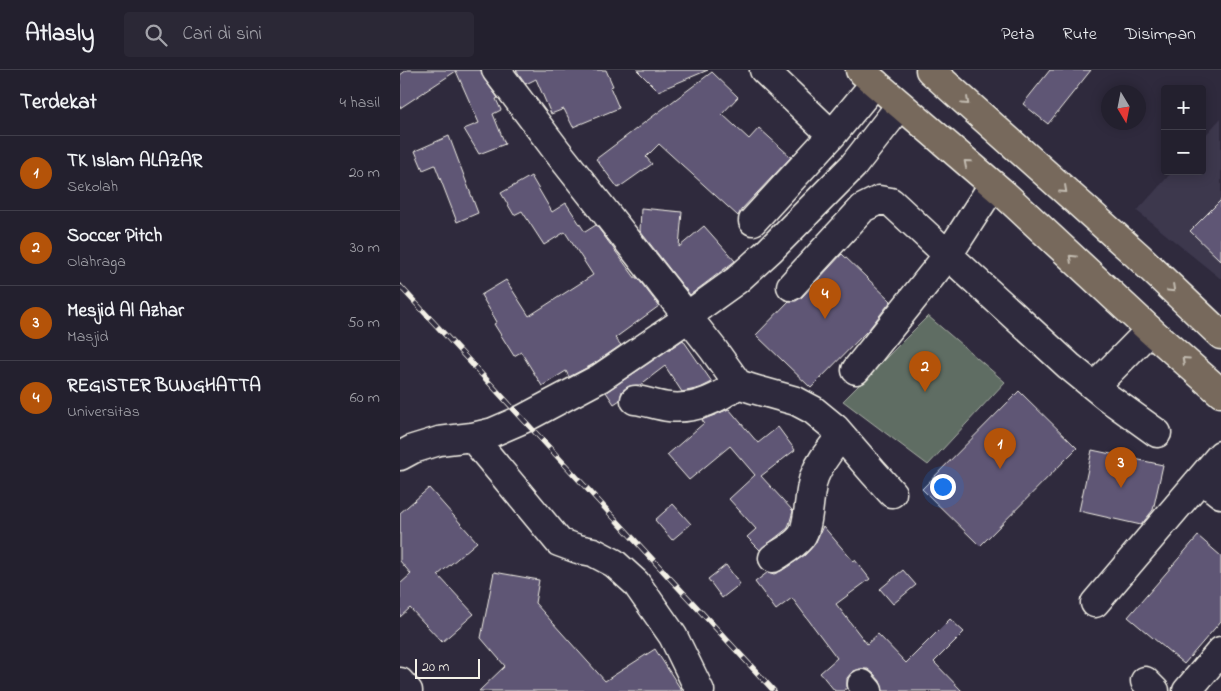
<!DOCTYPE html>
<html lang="id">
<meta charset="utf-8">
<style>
body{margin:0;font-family:"Indie Flower",sans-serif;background:#2b2836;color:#f1f3f6}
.controls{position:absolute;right:15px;top:15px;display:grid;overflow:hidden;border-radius:5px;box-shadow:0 2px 12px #0003}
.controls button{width:45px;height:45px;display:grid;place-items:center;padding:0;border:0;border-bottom:1px solid #403e4a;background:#23202e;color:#f1f3f6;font:25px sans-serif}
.compass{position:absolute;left:701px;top:15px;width:45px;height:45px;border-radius:50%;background:#23202e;box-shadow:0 2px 12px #0003;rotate:170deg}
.scale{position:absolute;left:15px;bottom:12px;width:65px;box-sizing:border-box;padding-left:5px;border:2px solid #f4f1e8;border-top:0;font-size:14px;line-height:18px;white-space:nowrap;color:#f4f1e8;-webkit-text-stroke:4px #2f2a3d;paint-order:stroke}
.you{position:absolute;left:542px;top:416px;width:18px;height:18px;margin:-12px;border:4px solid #fff;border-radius:50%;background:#1a73e8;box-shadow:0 0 0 8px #1a73e833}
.badge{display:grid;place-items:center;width:32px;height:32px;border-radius:50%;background:#b45309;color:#fff;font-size:16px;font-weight:700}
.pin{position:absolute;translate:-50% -41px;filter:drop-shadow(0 1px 2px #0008)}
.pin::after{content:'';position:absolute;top:26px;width:18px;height:15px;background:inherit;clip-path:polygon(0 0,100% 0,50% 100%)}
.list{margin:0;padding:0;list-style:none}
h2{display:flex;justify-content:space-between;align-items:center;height:65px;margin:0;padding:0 20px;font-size:21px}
h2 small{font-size:16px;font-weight:400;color:#a3a3aa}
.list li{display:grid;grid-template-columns:32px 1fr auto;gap:15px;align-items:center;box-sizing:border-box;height:75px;padding:0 20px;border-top:1px solid #403e4a}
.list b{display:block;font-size:19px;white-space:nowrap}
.list p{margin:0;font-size:16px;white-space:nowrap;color:#a3a3aa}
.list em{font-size:16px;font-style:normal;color:#a3a3aa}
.icon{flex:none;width:28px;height:28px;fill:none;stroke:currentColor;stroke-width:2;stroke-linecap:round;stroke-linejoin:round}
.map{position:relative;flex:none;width:821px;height:621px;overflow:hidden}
header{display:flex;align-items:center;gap:30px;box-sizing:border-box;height:70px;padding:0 25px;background:#23202e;border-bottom:1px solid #403e4a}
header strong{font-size:24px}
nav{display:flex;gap:28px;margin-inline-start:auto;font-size:18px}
.search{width:350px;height:45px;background:#2b2836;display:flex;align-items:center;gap:12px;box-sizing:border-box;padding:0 18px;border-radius:5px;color:#a3a3aa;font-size:19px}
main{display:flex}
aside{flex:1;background:#23202e}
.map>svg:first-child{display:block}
.built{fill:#3d384e}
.pitch{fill:#5f6d63;stroke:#aaafa6}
.building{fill:#5f5775;stroke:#f4f1e8}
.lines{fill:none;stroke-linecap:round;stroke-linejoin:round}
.minor-casing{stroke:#f4f1e8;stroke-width:31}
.major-casing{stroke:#f4f1e8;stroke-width:31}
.minor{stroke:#2f2a3d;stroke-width:28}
.major{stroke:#77695c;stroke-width:28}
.rail-casing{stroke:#f4f1e8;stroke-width:5.5}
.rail{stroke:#2f2a3d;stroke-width:4;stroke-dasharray:11;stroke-linecap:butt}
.oneway{stroke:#c2bbb0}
</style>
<header>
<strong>Atlasly</strong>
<div class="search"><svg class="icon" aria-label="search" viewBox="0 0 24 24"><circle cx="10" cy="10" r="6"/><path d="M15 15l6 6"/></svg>Cari di sini</div>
<nav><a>Peta</a><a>Rute</a><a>Disimpan</a></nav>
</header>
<main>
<aside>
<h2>Terdekat<small>4 hasil</small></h2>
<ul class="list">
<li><span class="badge">1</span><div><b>TK Islam ALAZAR</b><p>Sekolah</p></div><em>20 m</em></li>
<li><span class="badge">2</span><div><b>Soccer Pitch</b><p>Olahraga</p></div><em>30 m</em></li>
<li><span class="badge">3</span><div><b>Mesjid Al Azhar</b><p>Masjid</p></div><em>50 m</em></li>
<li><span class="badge">4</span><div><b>REGISTER BUNGHATTA</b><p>Universitas</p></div><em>60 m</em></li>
</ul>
</aside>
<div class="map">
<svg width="821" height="621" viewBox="0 0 821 621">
<rect width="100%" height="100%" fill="#2f2a3d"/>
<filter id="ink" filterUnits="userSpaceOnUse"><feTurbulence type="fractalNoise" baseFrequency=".02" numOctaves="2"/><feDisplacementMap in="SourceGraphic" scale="10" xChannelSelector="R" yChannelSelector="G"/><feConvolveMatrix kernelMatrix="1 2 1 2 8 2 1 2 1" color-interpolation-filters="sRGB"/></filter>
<g filter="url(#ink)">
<path class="built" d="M821,48V209L737,141L773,101H802V69Z"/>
<path class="pitch" d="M528,246L605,312L528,395L443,331Z"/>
<path class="building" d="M7,0H81L84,9L98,28L96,29L101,40L93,44L105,74L79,84L64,59L79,53L56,1L0,38V5Z
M116,0H206L213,16L210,17L219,38L173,57L164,39L151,44L136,9L126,14Z
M237,0H308L258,21Z
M650,0H691L648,54L623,34Z
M312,2L338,27L322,44L349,69L359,58L391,87L341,140L338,146L259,74L246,87L252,94L218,118L196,89Z
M49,66L78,143L57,152L35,95L23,100L15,81Z
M131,106L152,142L166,133L185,162L196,155L236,209V206L259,236L215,268L221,275L192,295L169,307L166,301L142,316L121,282L114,286L94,254L97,252L81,225L106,210L129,246L193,205L165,162L144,175L122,141L114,145L101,123Z
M821,130V191L790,161Z
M241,138L282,142L279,177L304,156L335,191L290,225L240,161Z
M442,184L491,231L469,259L411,318L356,265L389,231H396L402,227Z
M283,270L312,312L300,318L282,322L265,296L240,315L229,316L222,321L220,330L214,334L206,322Z
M619,321L677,378L580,476L522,419Z
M329,339L358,373L378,357L395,380L361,406L393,441L388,458L360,480L347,467L356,459L329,429L355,405L330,376L289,410L267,385L304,353L302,350Z
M692,380L763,395L753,440L741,455L679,441Z
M29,418L77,472L38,505L74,544L42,572L10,538L0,547V514L11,504L0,491V443Z
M273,434L291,454L272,470L255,450Z
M423,456L453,491L455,490L470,509L436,534L467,574L478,564L506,593L550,549L564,562L534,592L562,621H483L480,611L474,604L468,599H460L452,602L447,608V618L443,621H435L420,603L437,588L392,528L376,540L355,512L368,502L374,504L381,501L405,485L415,474Z
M798,466L821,486V551L784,594L728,547Z
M326,495L340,514L322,528L308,509Z
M503,500L516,515L493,534L480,519Z
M94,502L139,510L135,533L205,611L255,579L282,621H79L105,596L81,568Z"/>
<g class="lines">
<g class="minor-casing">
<path id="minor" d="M96,0L157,81L313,279L338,314L353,319L396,331L413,340L435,358L473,402L492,423
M432,65L475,13
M593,115L548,185L669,296L707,327L757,363
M353,151L432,65L364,0
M391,216L463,138L479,130L491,132L548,185L456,300
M695,316L750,260
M235,330C246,331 258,336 269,337C295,340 318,329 338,314
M72,367L159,472L178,479L193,482L214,493L236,513L273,566L300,621
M0,386L13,379L39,371L72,367L93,362L123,349L200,308L288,248L298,238L337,210L370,180L453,96L500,36
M802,409L821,424
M373,488C382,482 394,476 401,467C410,455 408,424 414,407C420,391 431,379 441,366
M695,533L821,385
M745,611L755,621
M0,612L8,621
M462,614L468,621
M787,621L821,581"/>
</g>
<g class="major-casing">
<path id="major" d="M460,0L604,124L750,260L821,323
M530,0L737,185L821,265"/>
</g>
<use href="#minor" class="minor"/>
<use href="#major" class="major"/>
<g class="rail-casing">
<path id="rail" d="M0,216L374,621"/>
</g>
<use href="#rail" class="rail"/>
</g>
<defs><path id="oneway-chevron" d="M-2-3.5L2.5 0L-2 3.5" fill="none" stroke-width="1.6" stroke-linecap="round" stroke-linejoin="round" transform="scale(1.25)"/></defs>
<g class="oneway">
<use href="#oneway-chevron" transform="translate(566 32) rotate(42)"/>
<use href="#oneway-chevron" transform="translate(567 93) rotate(-139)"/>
<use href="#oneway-chevron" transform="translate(664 120) rotate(42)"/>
<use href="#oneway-chevron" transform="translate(672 188) rotate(-137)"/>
<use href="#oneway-chevron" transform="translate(772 219) rotate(43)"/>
<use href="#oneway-chevron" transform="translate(785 290) rotate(-138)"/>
</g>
</g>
</svg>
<div class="controls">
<button>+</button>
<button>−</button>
</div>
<svg class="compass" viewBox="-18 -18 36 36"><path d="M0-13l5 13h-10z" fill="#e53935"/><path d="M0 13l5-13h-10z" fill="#a3a3aa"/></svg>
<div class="scale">20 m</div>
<div class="you"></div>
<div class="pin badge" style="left:600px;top:399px">1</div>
<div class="pin badge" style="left:525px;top:322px">2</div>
<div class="pin badge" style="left:721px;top:418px">3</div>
<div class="pin badge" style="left:425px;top:249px">4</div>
</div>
</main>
